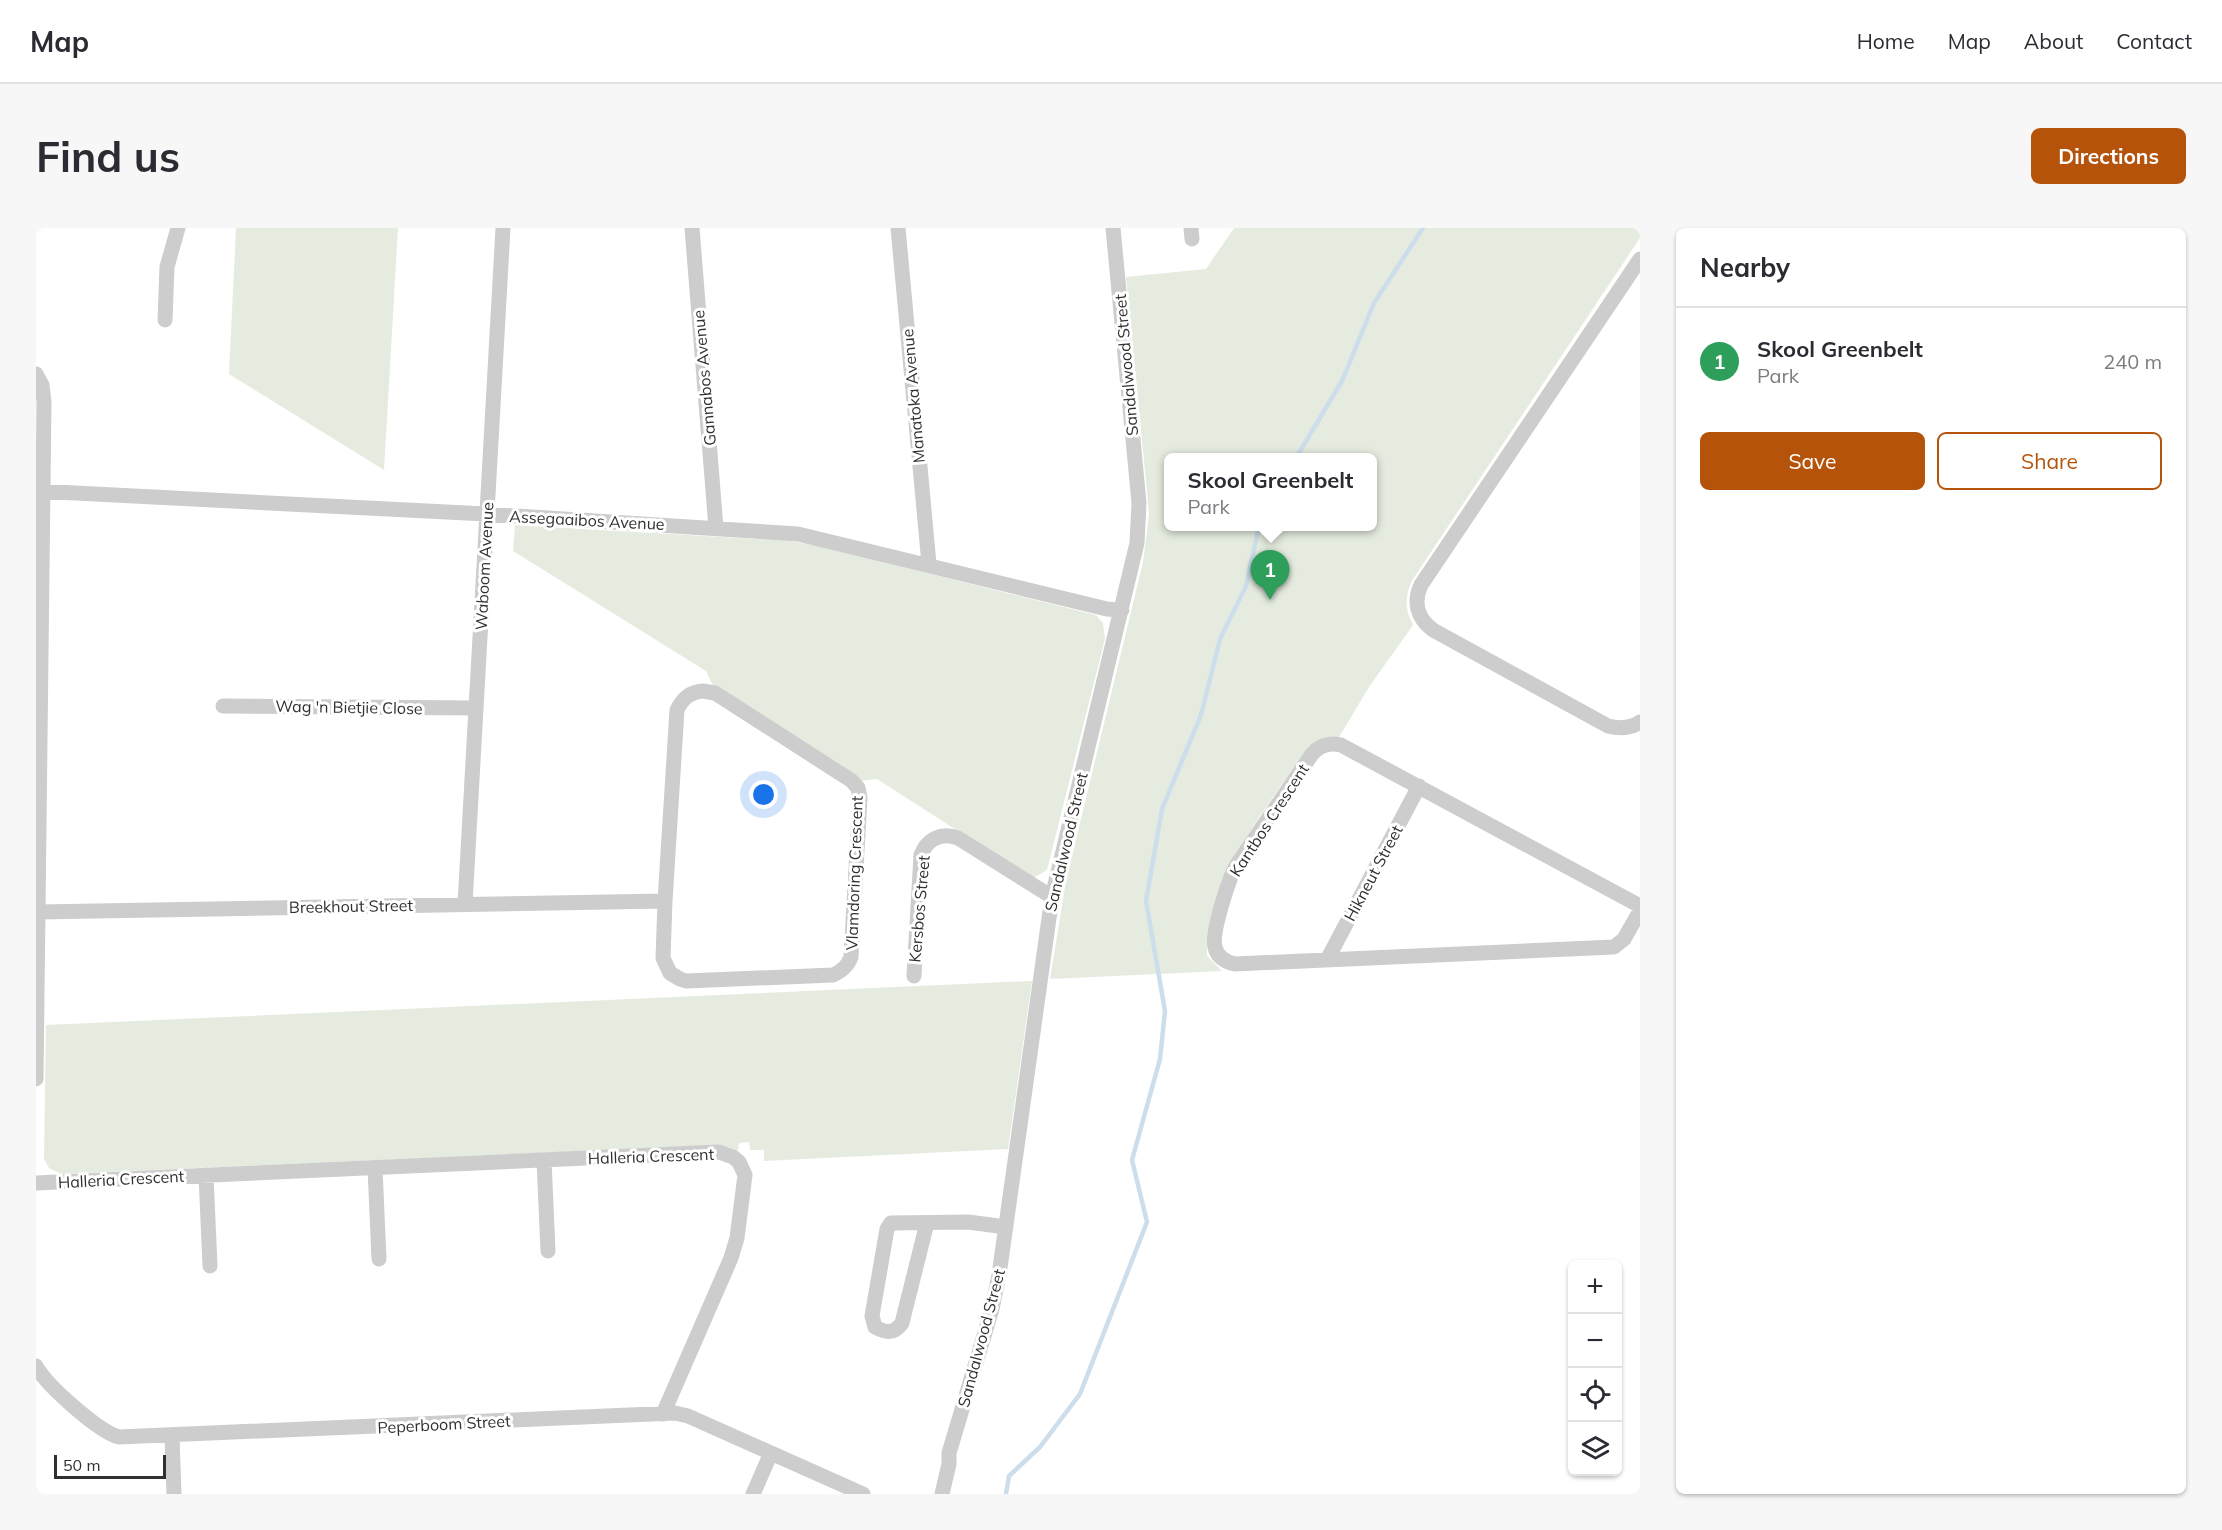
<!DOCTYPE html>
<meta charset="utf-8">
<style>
body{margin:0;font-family:Mulish,sans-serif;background:#f7f7f7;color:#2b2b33}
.controls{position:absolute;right:18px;bottom:18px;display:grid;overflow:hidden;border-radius:9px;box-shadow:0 2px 4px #0004}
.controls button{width:54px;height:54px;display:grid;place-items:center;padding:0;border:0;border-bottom:2px solid #e1e1e2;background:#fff;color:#2b2b33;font:30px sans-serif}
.scale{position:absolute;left:18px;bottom:15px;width:112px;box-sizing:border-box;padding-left:6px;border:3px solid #303030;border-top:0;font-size:16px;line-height:21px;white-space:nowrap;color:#303030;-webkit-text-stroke:4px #fff;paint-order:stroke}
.you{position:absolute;left:728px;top:567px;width:21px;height:21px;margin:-15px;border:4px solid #fff;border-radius:50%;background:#1a73e8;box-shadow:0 0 0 9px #1a73e833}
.badge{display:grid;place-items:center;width:39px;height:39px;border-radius:50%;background:#b45309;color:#fff;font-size:20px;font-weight:700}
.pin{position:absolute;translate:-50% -50px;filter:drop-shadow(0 2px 3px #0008)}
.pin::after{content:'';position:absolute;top:32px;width:21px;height:18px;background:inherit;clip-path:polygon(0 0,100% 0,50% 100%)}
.popup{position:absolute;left:1128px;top:225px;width:213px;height:78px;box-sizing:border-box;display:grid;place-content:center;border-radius:9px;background:#fff;filter:drop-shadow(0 2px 4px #0005);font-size:20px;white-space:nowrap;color:#7c7c81}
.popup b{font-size:22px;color:#2b2b33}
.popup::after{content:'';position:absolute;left:50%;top:100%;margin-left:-12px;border:12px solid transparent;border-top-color:#fff}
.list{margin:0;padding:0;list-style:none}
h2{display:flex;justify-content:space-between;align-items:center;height:78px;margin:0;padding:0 24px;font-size:26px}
h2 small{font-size:20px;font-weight:400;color:#7c7c81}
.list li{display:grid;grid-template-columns:39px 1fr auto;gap:18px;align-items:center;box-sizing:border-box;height:108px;padding:0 24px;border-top:2px solid #e1e1e2}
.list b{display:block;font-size:22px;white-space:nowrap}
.list p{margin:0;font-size:20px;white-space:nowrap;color:#7c7c81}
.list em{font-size:20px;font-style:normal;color:#7c7c81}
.actions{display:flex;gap:12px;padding:18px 24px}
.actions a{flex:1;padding:14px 0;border:2px solid #b45309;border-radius:9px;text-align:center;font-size:21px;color:#b45309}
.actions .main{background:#b45309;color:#fff}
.icon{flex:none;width:33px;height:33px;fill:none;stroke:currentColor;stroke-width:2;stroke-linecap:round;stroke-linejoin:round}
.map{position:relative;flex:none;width:1604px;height:1266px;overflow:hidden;border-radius:9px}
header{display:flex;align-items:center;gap:36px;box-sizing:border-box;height:84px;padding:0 30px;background:#fff;border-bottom:2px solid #e1e1e2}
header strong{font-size:28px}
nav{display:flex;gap:33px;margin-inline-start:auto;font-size:21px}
.intro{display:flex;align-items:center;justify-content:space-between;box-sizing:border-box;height:144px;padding:0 36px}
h1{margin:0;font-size:42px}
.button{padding:15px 27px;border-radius:9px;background:#b45309;color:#fff;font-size:21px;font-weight:700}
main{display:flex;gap:36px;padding:0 36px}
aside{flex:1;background:#fff;border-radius:9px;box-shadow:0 2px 4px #0004}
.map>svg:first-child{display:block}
.green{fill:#e5ecdf;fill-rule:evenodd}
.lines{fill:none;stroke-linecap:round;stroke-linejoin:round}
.stream{stroke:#ccddeb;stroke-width:4.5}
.minor{stroke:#cdcdcd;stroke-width:15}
.labels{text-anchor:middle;stroke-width:6;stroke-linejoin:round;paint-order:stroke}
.street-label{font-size:16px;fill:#303030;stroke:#fff}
</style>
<header>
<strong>Map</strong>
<nav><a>Home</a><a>Map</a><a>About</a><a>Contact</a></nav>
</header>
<div class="intro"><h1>Find us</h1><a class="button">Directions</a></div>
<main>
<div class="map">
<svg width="1604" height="1266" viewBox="0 0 1604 1266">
<rect width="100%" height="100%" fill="#fff"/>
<path class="green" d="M200,0H362L348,242L193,146Z
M1198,0H1604V10L1377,351C1369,367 1368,381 1377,397L1333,459L1303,509H1289L1272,519C1232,578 1168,654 1171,728L1186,743L1014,751L1030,653L1107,334L1113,287L1111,263L1090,49L1170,41ZM1132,230H1336V298H1132Z
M479,297L753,313L778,317L1060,387L1067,395L1069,411L1011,642L999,649L989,646L841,551L825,553L817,545L677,458L670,443L477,323Z
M996,753L972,921L728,933V922H714L713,914L703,915L702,923L685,917L25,946L13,940L8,931L10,797Z"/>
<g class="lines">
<path class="stream" d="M1260,230L1306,153L1338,75L1387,0
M970,1266L973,1248L1004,1219L1044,1166L1111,994L1096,932L1124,831L1129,783L1110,673L1126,581L1165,487L1184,411L1210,358L1223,298"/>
<path class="minor" d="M656,0L680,300
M862,0L893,336
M1155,0L1156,11
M1604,31L1385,357C1377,374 1381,390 1397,402L1572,498C1584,501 1594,501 1604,494
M129,92L131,39L142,0
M0,146L6,157L8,174L0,851
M0,263L450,286L762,306L1071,381L1086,382
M667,463L679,465L816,553L822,560L824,570L815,729C812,738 806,743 797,747L650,753L644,751L634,745L627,730L629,673L641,482C647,470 654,464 667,463Z
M187,478L440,480
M429,676L467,0
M1604,678L1305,517C1293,514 1284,517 1276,526L1200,638C1193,651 1175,705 1179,719C1181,729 1190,734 1199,736L1578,719L1588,711L1604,683
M2,684L629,673
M1291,732L1383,558
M878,748L885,627C891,611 905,604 922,610L1016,669
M508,932L512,1023
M339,940L343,1031
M170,947L174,1038
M0,955L683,924L697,929L703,934L709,947L701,1010L695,1030L627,1186
M891,995L866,1095C858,1106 850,1105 839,1099L836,1088L851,1001L855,995L932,994L970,999
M0,1138C10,1157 63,1204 83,1209L639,1185L652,1188L827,1266
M136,1208L138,1266
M717,1266L735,1225
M906,1266L913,1236V1225L956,1081L963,1047L1016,669L1101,315L1103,275L1077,0"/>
</g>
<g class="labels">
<g class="street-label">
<text transform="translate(1090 137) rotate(-95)" y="6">Sandalwood Street</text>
<text transform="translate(668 150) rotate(-95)" y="6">Gannabos Avenue</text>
<text transform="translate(877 168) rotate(-95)" y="6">Manatoka Avenue</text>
<text transform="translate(551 292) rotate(3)" y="6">Assegaaibos Avenue</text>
<text transform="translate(448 338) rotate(-87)" y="6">Waboom Avenue</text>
<text transform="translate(313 479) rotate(1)" y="6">Wag 'n Bietjie Close</text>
<text transform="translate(1233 592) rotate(-57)" y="6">Kantbos Crescent</text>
<text transform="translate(1030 614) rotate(-77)" y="6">Sandalwood Street</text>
<text transform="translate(818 645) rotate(-88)" y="6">Vlamdoring Crescent</text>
<text transform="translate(1337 645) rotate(-62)" y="6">Hikneut Street</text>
<text transform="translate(315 678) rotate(-1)" y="6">Breekhout Street</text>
<text transform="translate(883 681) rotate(-85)" y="6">Kersbos Street</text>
<text transform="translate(615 928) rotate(-2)" y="6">Halleria Crescent</text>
<text transform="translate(85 951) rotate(-3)" y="6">Halleria Crescent</text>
<text transform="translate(945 1110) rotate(-75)" y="6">Sandalwood Street</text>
<text transform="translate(408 1196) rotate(-3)" y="6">Peperboom Street</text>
</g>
</g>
</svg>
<div class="controls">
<button>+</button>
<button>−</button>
<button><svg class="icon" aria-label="locate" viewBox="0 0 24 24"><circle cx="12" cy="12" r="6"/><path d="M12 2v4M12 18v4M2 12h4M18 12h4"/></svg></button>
<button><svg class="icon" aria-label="layers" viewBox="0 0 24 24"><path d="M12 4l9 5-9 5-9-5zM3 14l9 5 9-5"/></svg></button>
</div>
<div class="scale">50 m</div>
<div class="you"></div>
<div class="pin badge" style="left:1234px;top:372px;background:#2e9e5b">1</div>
<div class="popup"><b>Skool Greenbelt</b>Park</div>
</div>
<aside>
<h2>Nearby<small></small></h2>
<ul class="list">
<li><span class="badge" style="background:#2e9e5b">1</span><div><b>Skool Greenbelt</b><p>Park</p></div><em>240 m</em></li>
</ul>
<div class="actions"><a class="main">Save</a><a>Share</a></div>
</aside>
</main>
